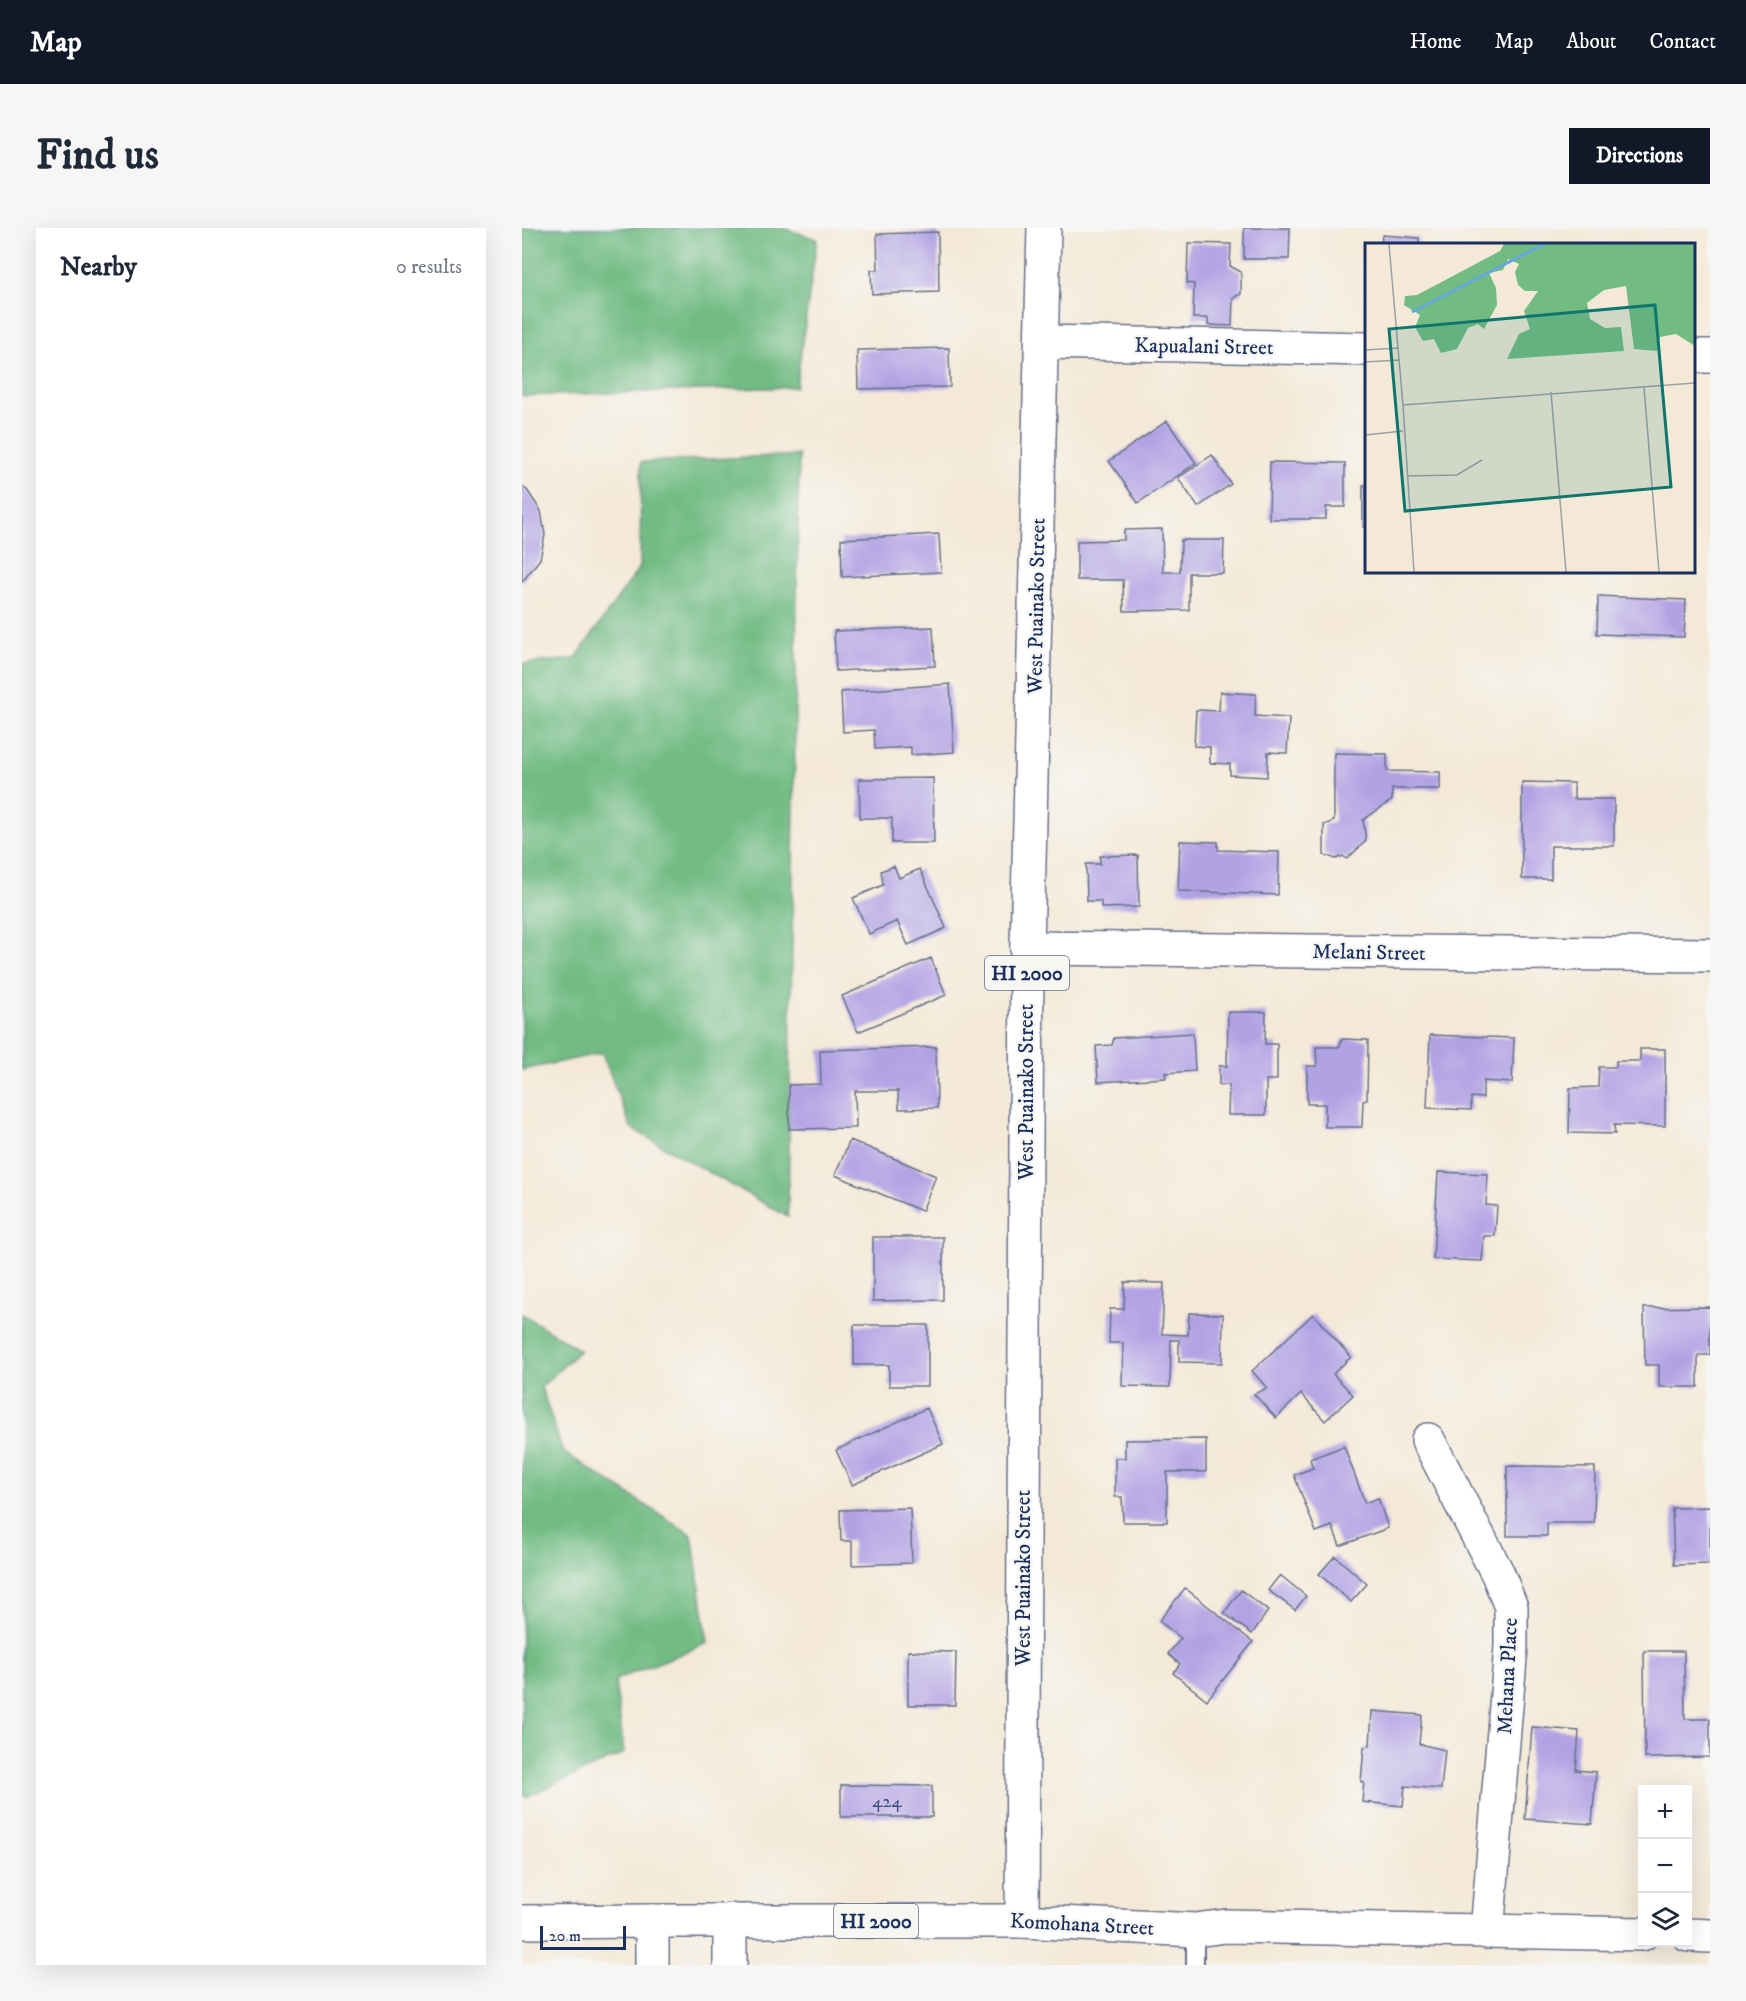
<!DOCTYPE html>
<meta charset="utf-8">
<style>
body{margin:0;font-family:"IM FELL DW Pica",serif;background:#f6f6f7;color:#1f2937}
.controls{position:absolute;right:18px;bottom:18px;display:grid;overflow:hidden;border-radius:0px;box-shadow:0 6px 24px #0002}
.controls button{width:54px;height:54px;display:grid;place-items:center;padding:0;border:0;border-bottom:2px solid #e0e1e3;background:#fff;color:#1f2937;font:30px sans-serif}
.scale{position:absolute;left:18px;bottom:15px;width:86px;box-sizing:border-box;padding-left:6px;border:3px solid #1b2f5e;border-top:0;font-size:16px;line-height:21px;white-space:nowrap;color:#1b2f5e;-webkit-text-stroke:4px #f6f6f2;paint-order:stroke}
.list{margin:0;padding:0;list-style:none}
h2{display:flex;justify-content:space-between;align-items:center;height:78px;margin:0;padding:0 24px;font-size:26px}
h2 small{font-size:20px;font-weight:400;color:#747a83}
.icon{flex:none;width:33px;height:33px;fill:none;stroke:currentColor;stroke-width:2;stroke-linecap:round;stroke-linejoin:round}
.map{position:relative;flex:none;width:1188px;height:1737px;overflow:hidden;border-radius:0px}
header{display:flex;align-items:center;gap:36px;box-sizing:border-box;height:84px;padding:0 30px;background:#111827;color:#fff}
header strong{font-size:28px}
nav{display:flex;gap:33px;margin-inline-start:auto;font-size:21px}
.intro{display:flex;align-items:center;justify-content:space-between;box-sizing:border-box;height:144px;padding:0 36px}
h1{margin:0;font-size:42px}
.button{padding:15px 27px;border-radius:0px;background:#111827;color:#fff;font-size:21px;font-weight:700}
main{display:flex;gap:36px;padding:0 36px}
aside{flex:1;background:#fff;border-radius:0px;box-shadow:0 6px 24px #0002}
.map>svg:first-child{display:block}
.forest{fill:#72bc84;stroke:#467671;stroke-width:1.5}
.building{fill:#b1a2e4}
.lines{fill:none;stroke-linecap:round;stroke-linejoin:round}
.service-casing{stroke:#677088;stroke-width:20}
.minor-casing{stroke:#677088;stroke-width:36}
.tertiary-casing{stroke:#677088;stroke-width:36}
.secondary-casing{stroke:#677088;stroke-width:36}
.trunk-casing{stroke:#677088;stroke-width:36}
.service{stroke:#fff;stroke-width:16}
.minor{stroke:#fff;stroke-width:33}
.tertiary{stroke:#fff;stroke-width:33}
.secondary{stroke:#fff;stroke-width:33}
.trunk{stroke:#fff;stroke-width:33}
.labels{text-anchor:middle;stroke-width:5;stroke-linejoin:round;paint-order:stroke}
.number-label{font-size:18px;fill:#404c80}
.shield{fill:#f6f6f2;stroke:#5d6b8a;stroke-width:1.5}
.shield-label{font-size:20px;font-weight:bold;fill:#1b2f5e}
.street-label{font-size:21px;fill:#1b2f5e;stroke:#f6f6f2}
.inset-river{fill:none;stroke:#66a8da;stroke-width:3}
.inset-road{fill:none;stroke:#9d9fa7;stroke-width:1.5}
.view{fill:#0f766e;fill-opacity:0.15;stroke:#0f766e;stroke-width:3}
.inset-edge{fill:none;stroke:#1b2f5e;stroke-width:3}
</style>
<header>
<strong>Map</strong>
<nav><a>Home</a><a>Map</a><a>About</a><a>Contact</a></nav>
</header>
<div class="intro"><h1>Find us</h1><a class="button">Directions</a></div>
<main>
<aside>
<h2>Nearby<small>0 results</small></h2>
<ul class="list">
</ul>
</aside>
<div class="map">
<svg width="1188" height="1737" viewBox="0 0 1188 1737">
<rect width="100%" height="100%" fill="#f6f6f2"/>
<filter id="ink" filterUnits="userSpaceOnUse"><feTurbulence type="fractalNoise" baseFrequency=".0167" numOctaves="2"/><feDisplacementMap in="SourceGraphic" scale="12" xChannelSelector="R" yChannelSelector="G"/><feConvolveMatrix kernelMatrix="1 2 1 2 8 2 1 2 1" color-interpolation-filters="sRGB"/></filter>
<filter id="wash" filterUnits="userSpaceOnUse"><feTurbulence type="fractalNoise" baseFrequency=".008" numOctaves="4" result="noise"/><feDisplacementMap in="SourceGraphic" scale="24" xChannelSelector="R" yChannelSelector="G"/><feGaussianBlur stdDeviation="1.35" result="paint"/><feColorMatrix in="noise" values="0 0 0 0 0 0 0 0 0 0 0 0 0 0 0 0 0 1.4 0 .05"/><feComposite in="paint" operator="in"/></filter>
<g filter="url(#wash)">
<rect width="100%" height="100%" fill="#f4e9d7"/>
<path class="forest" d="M0,0H261L295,11L274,159L0,168Z
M277,227L266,989L109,900L80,825L0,842V436L53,431L118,339L119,234Z
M0,1086L58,1122L19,1159L41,1224L170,1307L186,1415L93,1452L102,1525L4,1569L0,1566Z"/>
<g id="blocks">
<path class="building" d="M722,0H768L767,31H722Z
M416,4L417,64L350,66L349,42H356L355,6Z
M860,7L897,10V16H859Z
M666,15L709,16L708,38L719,44V66L711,70L710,98L686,97V90H671L672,56L665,55Z
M427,120L428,159L336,161L335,122Z
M645,193L674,235L616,275L587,233Z
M690,227L709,256L676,279L656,250Z
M748,234L823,235V279H804V291H747Z
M841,257H844V299H841Z
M0,258L5,262L19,283L23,307L18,331L0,354Z
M640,301L641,344H658L659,312H702L701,345H667V382L602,383L601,352H555V313L602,312V302Z
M417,306L419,344L320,349L319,311Z
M1076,368L1164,372L1162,409L1075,406Z
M411,399L413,438L314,443L312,403Z
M428,456L432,524L389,527V519L353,521L352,502L321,504L319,464Z
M698,464L734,466L733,488L767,490L765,525L746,524L745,549L708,547V536L688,535V519L672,518L674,482L697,483Z
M812,525L865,526V543L918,544V561H870V572L841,592L844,613L825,631L821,628L814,631L802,627V597L812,593Z
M411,550L412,615H370V590H338L337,551Z
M1000,554L1052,555V571H1092V618H1029V651H1000Z
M658,613L696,614V622L757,624L756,667L656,663Z
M616,627L617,679L579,680V673H565L564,636H578V628Z
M372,638L377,650L398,641L424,700L386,717L375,693L347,706L331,670L361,657L359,643Z
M409,730L424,767L336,804L320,768Z
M706,784H744L743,816H755V852H744V887H706L707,857H697V838H705Z
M671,805L673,843L643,845L644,850L576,854L574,818L590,817L592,810Z
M908,807L992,810L990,855L961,853V870L949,869V882L905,880Z
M820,811L846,812L845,872L841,873L840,899H803V876H785V838H795L794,819H817Z
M414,819L415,880L377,881L376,863H333L334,900L267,901V857L299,856L298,822Z
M1118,821H1143V898L1092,897L1093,906L1047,905L1048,860L1076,859L1077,839H1094V833H1118Z
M328,912L414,948L400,983L313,947Z
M916,944L966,946L964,977L975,978L973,1008H962L960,1033L911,1031Z
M351,1009H421V1072L351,1073Z
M603,1054L642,1055L640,1106L666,1107L667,1085L701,1086L700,1135L657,1134V1112H649L648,1159L600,1158L601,1115H587L588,1081H602Z
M1188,1079V1127H1176V1159H1137V1137H1123L1122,1080Z
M791,1086L829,1129L811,1146L831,1167L803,1193L779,1166L754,1190L732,1166L745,1160L730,1143Z
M332,1097H406V1158H367V1137H332Z
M405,1180L421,1216L330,1257L314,1222Z
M684,1211V1244H645V1294H601L600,1269H593V1230H603V1212Z
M822,1218L843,1275L856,1270L866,1300L818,1318L810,1298L794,1304L772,1247L791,1240L788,1231Z
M985,1238L1073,1239L1072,1295H1025V1308H985Z
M1188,1279V1336L1152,1337L1150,1280Z
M388,1280L390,1335L330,1337V1313H319L318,1282Z
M813,1328L845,1356L829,1374L797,1346Z
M758,1347L784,1368L773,1382L746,1362Z
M663,1360L731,1414L685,1472L651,1445L658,1436L646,1426L659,1410L637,1393Z
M719,1362L746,1383L730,1406L702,1385Z
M386,1423L434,1424L433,1477H386Z
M1122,1423H1162L1163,1491H1188V1529L1123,1530Z
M850,1483L900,1487L897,1516L923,1522L919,1561L883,1558L881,1578L840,1574L842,1554H839L842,1519L848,1518Z
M1010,1499L1057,1503L1054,1542L1074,1544L1070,1596L1003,1591Z
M319,1557L410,1558V1589H319Z"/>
</g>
</g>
<g filter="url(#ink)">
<use href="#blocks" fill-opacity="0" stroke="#677088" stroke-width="1.5"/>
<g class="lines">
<g class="service-casing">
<path id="service" d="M673,1737V1702"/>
</g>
<g class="minor-casing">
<path id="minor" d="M520,114L844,121
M1172,128H1188
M505,720L1188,727
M906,1212L976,1346L989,1379V1419L965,1704"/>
</g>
<g class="tertiary-casing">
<path id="tertiary" d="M500,1693L673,1702L704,1698L1120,1706
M1166,1707L1188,1708"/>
</g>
<g class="secondary-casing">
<path id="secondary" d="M0,1694L130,1693"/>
</g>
<g class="trunk-casing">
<path id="trunk" d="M130,1737V1693H500L505,720L522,0
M208,1737V1692"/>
</g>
<use href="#service" class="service"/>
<use href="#minor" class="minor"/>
<use href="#tertiary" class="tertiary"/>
<use href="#secondary" class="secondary"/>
<use href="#trunk" class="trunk"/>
</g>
</g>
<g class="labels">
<g class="number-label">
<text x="365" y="1579">424</text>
</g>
<g class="shield">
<rect x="463" y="728" width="84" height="34" rx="4.5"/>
<rect x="312" y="1676" width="84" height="34" rx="4.5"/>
</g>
<g class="shield-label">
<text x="505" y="752">HI 2000</text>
<text x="354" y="1700">HI 2000</text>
</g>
<g class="street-label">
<text transform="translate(682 118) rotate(1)" y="7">Kapualani Street</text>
<text transform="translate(514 378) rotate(-89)" y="7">West Puainako Street</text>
<text transform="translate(847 724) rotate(1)" y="7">Melani Street</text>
<text transform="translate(504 864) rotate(-90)" y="7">West Puainako Street</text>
<text transform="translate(501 1350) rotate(-90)" y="7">West Puainako Street</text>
<text transform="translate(985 1448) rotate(-87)" y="7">Mehana Place</text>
<text transform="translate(560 1696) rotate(3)" y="7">Komohana Street</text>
</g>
</g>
<g transform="translate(843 15)">
<rect width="330" height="330" fill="#f4e9d7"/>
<path d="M139,1H330V103L311,91L295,94L292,108L269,106L261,43L239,47L222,60L225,76L240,85L256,84L259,108L142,116L154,91L165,86L159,68L173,48H160L153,42L150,29L154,21L143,16L138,27L124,30L131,45L132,62L119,86L113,81L103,85L92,106L76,110L69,96L58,98L50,84L55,72L39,62L40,53L52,52L135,8Z" fill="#72bc84"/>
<path class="inset-river" d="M47,69L179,1"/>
<path class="inset-road" d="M24,1L33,105M0,107L33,105L38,162L330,140M0,119L34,117M279,144L294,329M186,149L201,329M38,162L49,329M0,192L38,188M42,233L92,232L117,217"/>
<path class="view" d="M290,62L306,244L40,268L24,86Z"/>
<rect width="330" height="330" class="inset-edge"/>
</g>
</svg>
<div class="controls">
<button>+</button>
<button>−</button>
<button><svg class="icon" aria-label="layers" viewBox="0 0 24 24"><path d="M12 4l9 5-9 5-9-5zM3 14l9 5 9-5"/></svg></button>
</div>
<div class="scale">20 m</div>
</div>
</main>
